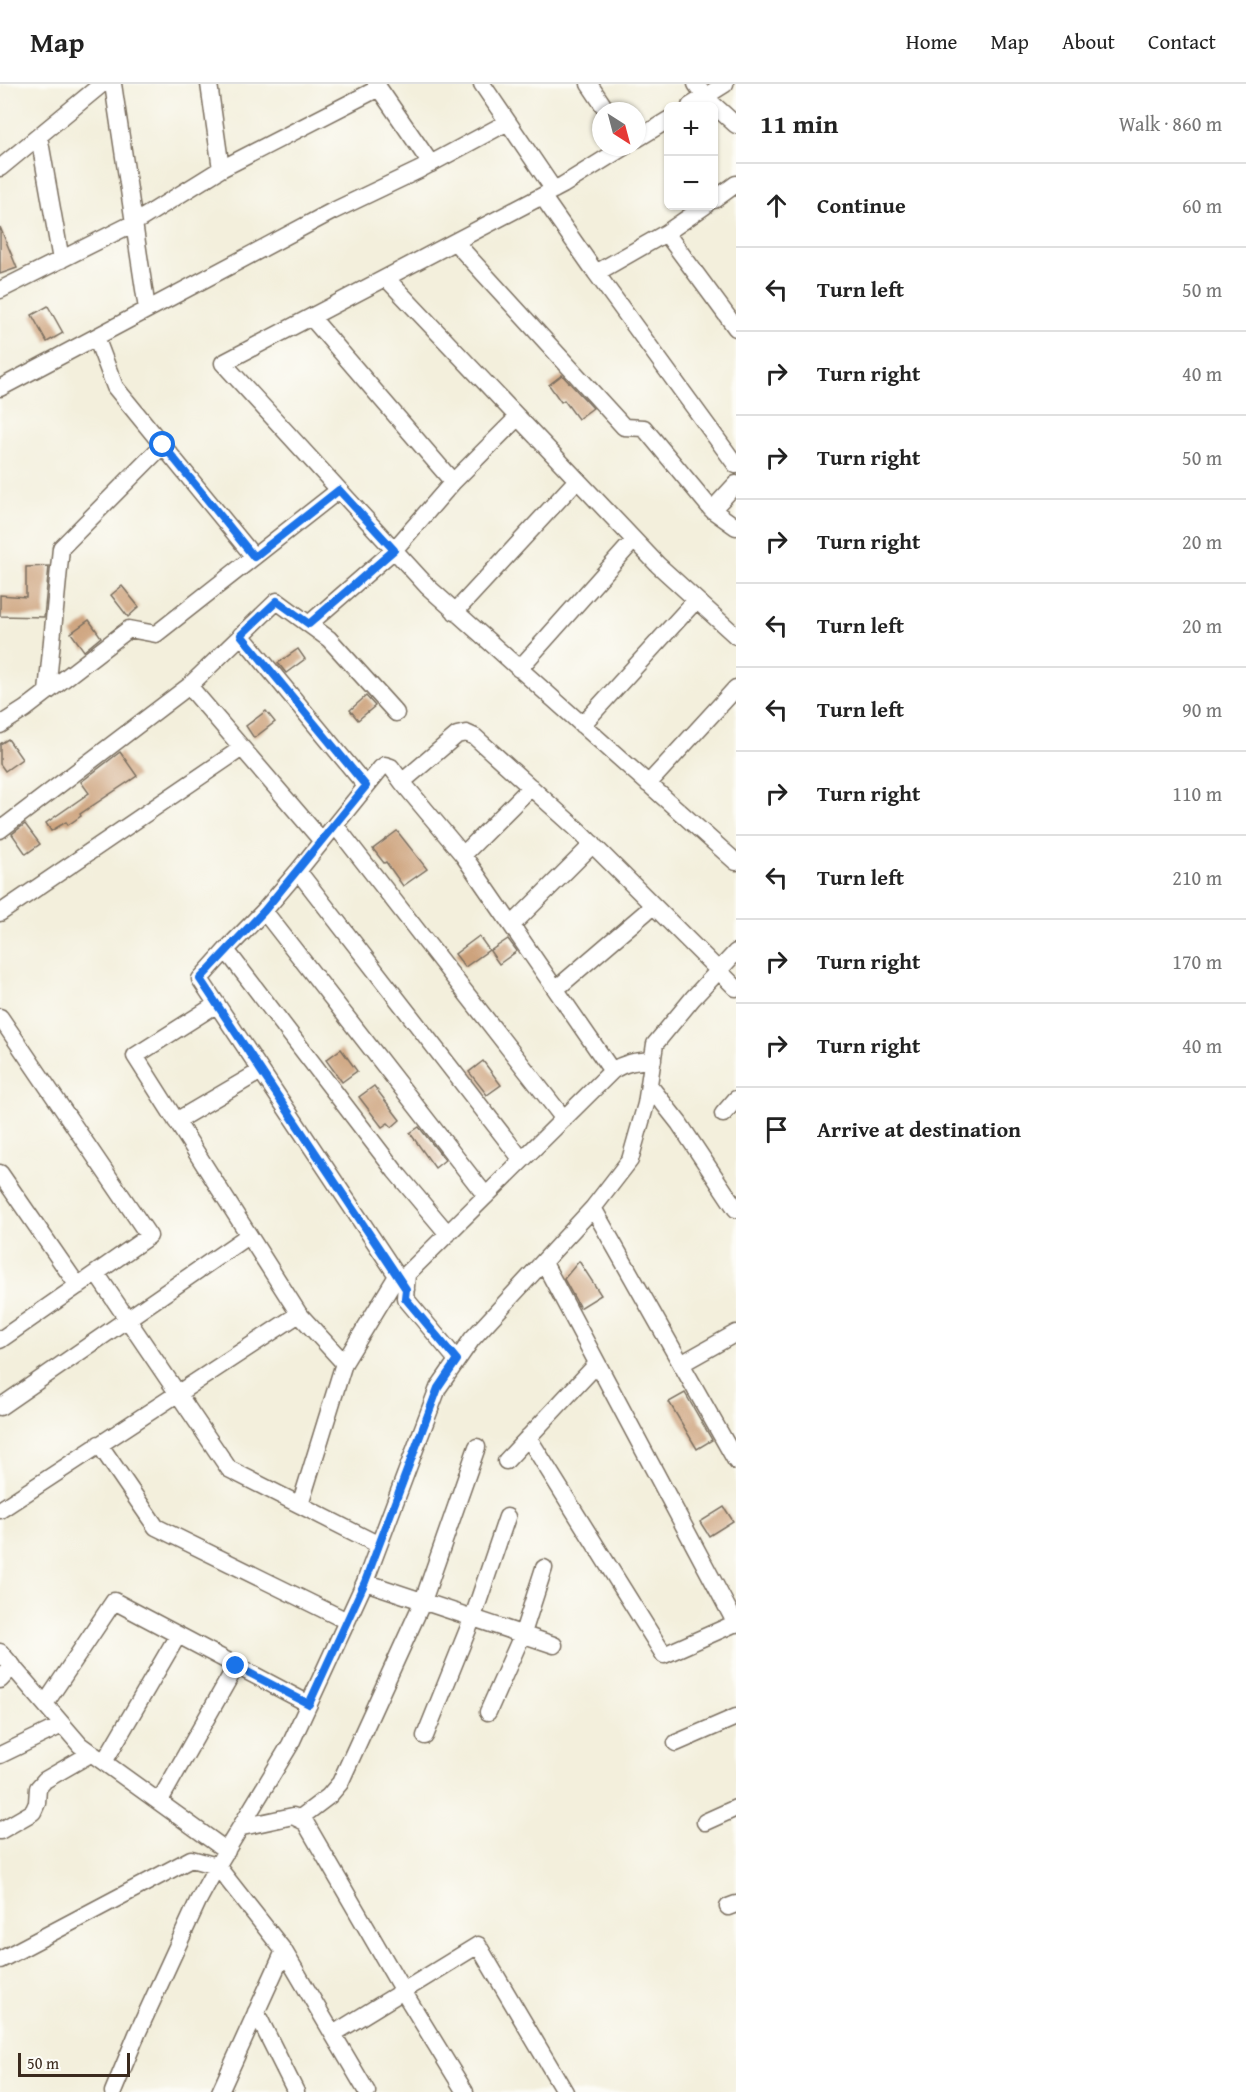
<!DOCTYPE html>
<meta charset="utf-8">
<style>
body{margin:0;font-family:"Gentium Book Plus",serif;background:#f2f2f2;color:#222}
.controls{position:absolute;right:18px;top:18px;display:grid;overflow:hidden;border-radius:9px;box-shadow:0 2px 4px #0004}
.controls button{width:54px;height:54px;display:grid;place-items:center;padding:0;border:0;border-bottom:2px solid #e0e0e0;background:#fff;color:#222;font:30px sans-serif}
.compass{position:absolute;left:592px;top:18px;width:54px;height:54px;border-radius:50%;background:#fff;box-shadow:0 2px 4px #0004;rotate:144deg}
.scale{position:absolute;left:18px;bottom:15px;width:112px;box-sizing:border-box;padding-left:6px;border:3px solid #3b2a1e;border-top:0;font-size:16px;line-height:21px;white-space:nowrap;color:#3b2a1e;-webkit-text-stroke:4px #fdfcf7;paint-order:stroke}
.stop{position:absolute;width:18px;height:18px;margin:-14px;border:4px solid #1a73e8;border-radius:50%;background:#fff}
.stop.end{background:#1a73e8;border-color:#fff;box-shadow:0 2px 6px #0008}
.list{margin:0;padding:0;list-style:none}
h2{display:flex;justify-content:space-between;align-items:center;height:78px;margin:0;padding:0 24px;font-size:26px}
h2 small{font-size:20px;font-weight:400;color:#767676}
.list li{display:grid;grid-template-columns:39px 1fr auto;gap:18px;align-items:center;box-sizing:border-box;height:84px;padding:0 24px;border-top:2px solid #e0e0e0}
.list b{display:block;font-size:22px;white-space:nowrap}
.list em{font-size:20px;font-style:normal;color:#767676}
.icon{flex:none;width:33px;height:33px;fill:none;stroke:currentColor;stroke-width:2;stroke-linecap:round;stroke-linejoin:round}
.map{position:relative;flex:none;width:736px;height:2008px;overflow:hidden}
header{display:flex;align-items:center;gap:36px;box-sizing:border-box;height:84px;padding:0 30px;background:#fff;border-bottom:2px solid #e0e0e0}
header strong{font-size:28px}
nav{display:flex;gap:33px;margin-inline-start:auto;font-size:21px}
main{display:flex}
aside{flex:1;background:#fff}
.map>svg:first-child{display:block}
.building{fill:#cda37d}
.lines{fill:none;stroke-linecap:round;stroke-linejoin:round}
.minor-casing{stroke:#7b6f60;stroke-width:19}
.minor{stroke:#fff;stroke-width:16}
.route{stroke:#1a73e8;stroke-width:8}
</style>
<header>
<strong>Map</strong>
<nav><a>Home</a><a>Map</a><a>About</a><a>Contact</a></nav>
</header>
<main>
<div class="map">
<svg width="736" height="2008" viewBox="0 0 736 2008">
<rect width="100%" height="100%" fill="#fdfcf7"/>
<filter id="ink" filterUnits="userSpaceOnUse"><feTurbulence type="fractalNoise" baseFrequency=".0167" numOctaves="2"/><feDisplacementMap in="SourceGraphic" scale="12" xChannelSelector="R" yChannelSelector="G"/><feConvolveMatrix kernelMatrix="1 2 1 2 8 2 1 2 1" color-interpolation-filters="sRGB"/></filter>
<filter id="wash" filterUnits="userSpaceOnUse"><feTurbulence type="fractalNoise" baseFrequency=".008" numOctaves="4" result="noise"/><feDisplacementMap in="SourceGraphic" scale="24" xChannelSelector="R" yChannelSelector="G"/><feGaussianBlur stdDeviation="1.35" result="paint"/><feColorMatrix in="noise" values="0 0 0 0 0 0 0 0 0 0 0 0 0 0 0 0 0 1.4 0 .05"/><feComposite in="paint" operator="in"/></filter>
<g filter="url(#wash)">
<rect width="100%" height="100%" fill="#f3efdc"/>
<g id="blocks">
<path class="building" d="M0,143L17,184L0,190Z
M48,222L63,249L47,258L32,231Z
M562,291L593,324L578,335L564,316L561,318L549,301Z
M49,482L44,533L0,532V511L26,513V483Z
M122,502L139,523L128,533L111,511Z
M89,536L101,553L84,567L71,549Z
M298,565L305,575L286,589L278,579Z
M366,612L375,622L358,636L350,626Z
M266,627L275,638L254,654L246,642Z
M8,655L22,675L5,687L0,680V660Z
M120,668L137,692L80,730L81,732L68,741L66,738L51,747L46,739L89,709L81,698Z
M25,740L40,760L26,770L12,750Z
M397,747L427,785L403,802L386,778L384,779L373,765Z
M479,852L489,866L465,883L455,870Z
M508,855L517,867L499,880L490,867Z
M341,965L357,987L342,998L326,976Z
M483,977L501,1001L487,1011L469,988Z
M374,1002L400,1036L392,1043L388,1039L382,1043L359,1013Z
M419,1043L445,1076L435,1084L410,1049Z
M579,1177L601,1211L580,1224L564,1195Z
M685,1309L712,1356L697,1365L669,1318Z
M724,1423L733,1437L709,1452L700,1438Z"/>
</g>
</g>
<g filter="url(#ink)">
<use href="#blocks" fill-opacity="0" stroke="#7b6f60" stroke-width="1.5"/>
<g class="lines">
<g class="minor-casing">
<path id="minor" d="M113,0L147,225
M209,0L221,85
M376,0L431,80
M482,0L554,106
M589,0L607,27
M696,0L705,13L736,41
M690,22L725,0
M39,52L61,176
M637,55L668,36
M624,63L563,101L223,279L428,503L736,778
M0,84L102,0
M542,112L596,189
M714,116L736,100
M666,149L705,122
M455,158L624,343L644,344L712,426L736,400
M386,194L658,481L736,552
M0,206L134,139L221,85L379,4
M311,233L453,398
M736,244L666,149L596,189L736,381
M96,253L115,303L254,473
M0,304L331,128L419,86L508,38
M712,426L736,443
M455,528L577,396
M309,540L394,466L453,398L518,333
M241,551L366,702
M519,585L634,456
M189,602L322,757
M47,608L61,464L163,361
M0,641L25,625L129,545L156,550L339,406
M582,641L696,516
M402,698L391,683L385,681L381,684L335,741L564,1035
M648,700L736,604
M335,741L298,787L522,1076
M0,746L189,602L277,517L329,555L396,629
M463,771L531,703
M298,787L264,827L486,1112
M264,827L226,866L395,1087L448,1150
M0,829L242,664
M512,841L593,760
M226,866L200,895L406,1205
M556,905L653,822
M217,920L135,972L299,1230L344,1279
M0,933L149,1152L0,1256
M612,987C625,978 637,977 653,976
M649,1001L679,1039L736,1125
M723,1030L736,1015
M176,1037L261,987
M0,1089L78,1202
M593,1124L736,1377
M544,1179L736,1540
M96,1189L229,1385L379,1461
M457,1276L405,1214L407,1190L612,987L463,771L402,698L457,651L466,649L475,653L578,746L736,904
M681,1280L736,1249
M0,1323L249,1151
M528,1353L664,1571L736,1539
M99,1360L156,1443L347,1537
M506,1377L597,1280
M300,1421L344,1279L397,1192
M0,1426L299,1230
M365,1498L554,1561
M0,1568L80,1661L227,1767
M0,1596L13,1582
M45,1620L114,1517L309,1620
M488,1628L523,1549L544,1484
M425,1652L473,1533L507,1433
M676,1659L736,1633
M0,1671L62,1641
M104,1678L178,1551
M159,1718L236,1582
M300,1734L329,1712L340,1699L423,1517L477,1363
M705,1738L736,1724
M242,1743L293,1732L305,1738L403,1907L465,2008
M0,1747L33,1728L37,1719L38,1704L45,1696L92,1669
M728,1823L736,1820
M0,1876L191,1775L217,1782L284,1867L367,2008
M256,1928L296,2008
M333,1950L478,1861L565,2008
M113,2008L137,1950L198,1817L217,1782L290,1661L365,1498L438,1304L472,1255L593,1124L630,1076L646,1020L655,960L693,914L736,868
M220,2008L284,1867"/>
</g>
<use href="#minor" class="minor"/>
</g>
</g>
<g class="lines" filter="url(#ink)">
<path class="route" d="M163,361L254,473L339,406L394,466L309,540L277,517L241,551L366,702L264,827L200,895L406,1205L405,1214L457,1276L438,1304L365,1498L309,1620L236,1582"/>
</g>
</svg>
<div class="controls">
<button>+</button>
<button>−</button>
</div>
<svg class="compass" viewBox="-18 -18 36 36"><path d="M0-13l5 13h-10z" fill="#e53935"/><path d="M0 13l5-13h-10z" fill="#767676"/></svg>
<div class="scale">50 m</div>
<div class="stop" style="left:163px;top:361px"></div>
<div class="stop end" style="left:236px;top:1582px"></div>
</div>
<aside>
<h2>11 min<small>Walk · 860 m</small></h2>
<ul class="list">
<li><svg class="icon" aria-label="ahead" viewBox="0 0 24 24"><path d="M12 20V5M6 11l6-6 6 6"/></svg><div><b>Continue</b></div><em>60 m</em></li>
<li><svg class="icon" aria-label="left" viewBox="0 0 24 24"><path d="M17 20v-9H6M10 6l-5 5 5 5"/></svg><div><b>Turn left</b></div><em>50 m</em></li>
<li><svg class="icon" aria-label="right" viewBox="0 0 24 24"><path d="M7 20v-9h11M14 6l5 5-5 5"/></svg><div><b>Turn right</b></div><em>40 m</em></li>
<li><svg class="icon" aria-label="right" viewBox="0 0 24 24"><path d="M7 20v-9h11M14 6l5 5-5 5"/></svg><div><b>Turn right</b></div><em>50 m</em></li>
<li><svg class="icon" aria-label="right" viewBox="0 0 24 24"><path d="M7 20v-9h11M14 6l5 5-5 5"/></svg><div><b>Turn right</b></div><em>20 m</em></li>
<li><svg class="icon" aria-label="left" viewBox="0 0 24 24"><path d="M17 20v-9H6M10 6l-5 5 5 5"/></svg><div><b>Turn left</b></div><em>20 m</em></li>
<li><svg class="icon" aria-label="left" viewBox="0 0 24 24"><path d="M17 20v-9H6M10 6l-5 5 5 5"/></svg><div><b>Turn left</b></div><em>90 m</em></li>
<li><svg class="icon" aria-label="right" viewBox="0 0 24 24"><path d="M7 20v-9h11M14 6l5 5-5 5"/></svg><div><b>Turn right</b></div><em>110 m</em></li>
<li><svg class="icon" aria-label="left" viewBox="0 0 24 24"><path d="M17 20v-9H6M10 6l-5 5 5 5"/></svg><div><b>Turn left</b></div><em>210 m</em></li>
<li><svg class="icon" aria-label="right" viewBox="0 0 24 24"><path d="M7 20v-9h11M14 6l5 5-5 5"/></svg><div><b>Turn right</b></div><em>170 m</em></li>
<li><svg class="icon" aria-label="right" viewBox="0 0 24 24"><path d="M7 20v-9h11M14 6l5 5-5 5"/></svg><div><b>Turn right</b></div><em>40 m</em></li>
<li><svg class="icon" aria-label="arrive" viewBox="0 0 24 24"><path d="M6 21V4h12l-3 4 3 4H6"/></svg><div><b>Arrive at destination</b></div></li>
</ul>
</aside>
</main>
